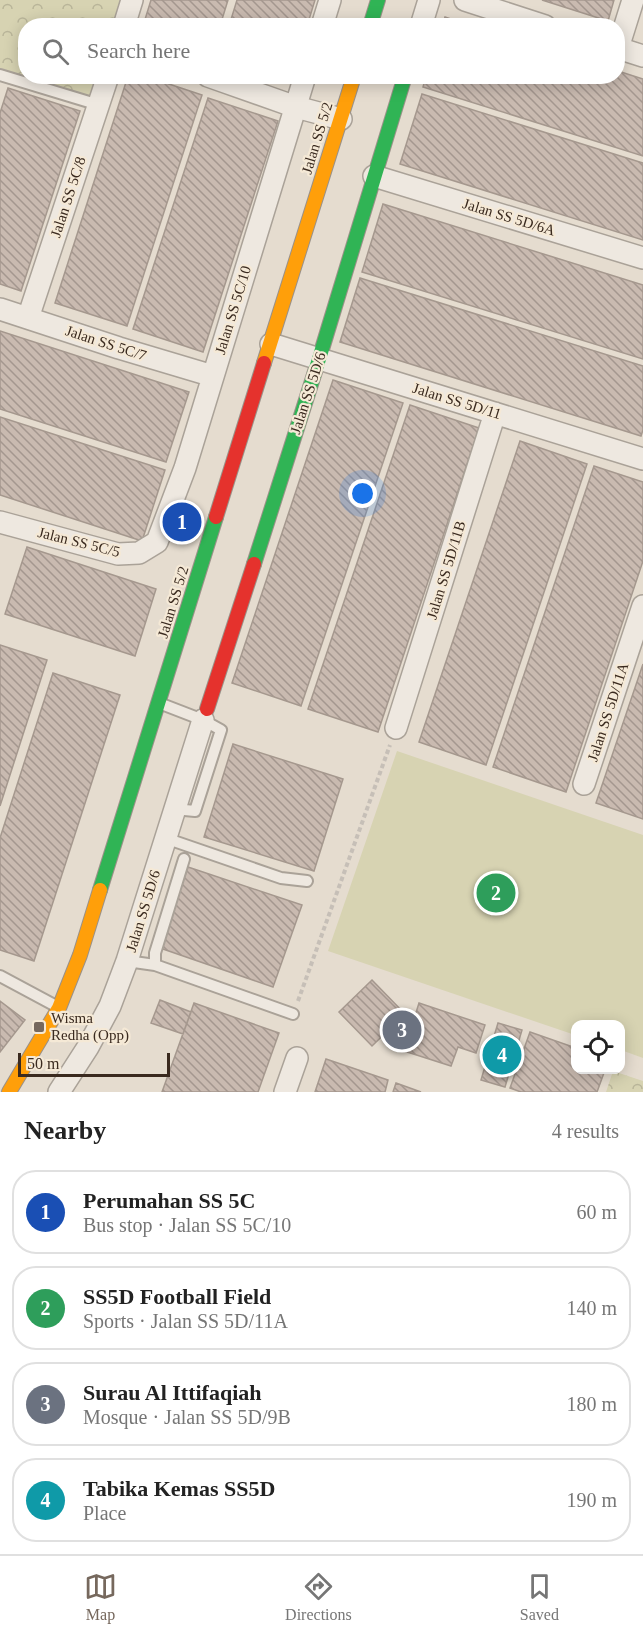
<!DOCTYPE html>
<meta charset="utf-8">
<style>
body{margin:0;font-family:"Times New Roman",serif;background:#f2f2f2;color:#222}
.controls{position:absolute;right:18px;bottom:18px;display:grid;overflow:hidden;border-radius:12px;box-shadow:0 3px 15px #0003}
.controls button{width:54px;height:54px;display:grid;place-items:center;padding:0;border:0;border-bottom:2px solid #e0e0e0;background:#fff;color:#222;font:30px sans-serif}
.scale{position:absolute;left:18px;bottom:15px;width:152px;box-sizing:border-box;padding-left:6px;border:3px solid #3a2a1f;border-top:0;font-size:16px;line-height:21px;white-space:nowrap;color:#3a2a1f;-webkit-text-stroke:4px #f5e9d6;paint-order:stroke}
.you{position:absolute;left:363px;top:494px;width:21px;height:21px;margin:-15px;border:4px solid #fff;border-radius:50%;background:#1a73e8;box-shadow:0 0 0 9px #1a73e833}
.badge{display:grid;place-items:center;width:39px;height:39px;border-radius:50%;background:#76685d;color:#fff;font-size:20px;font-weight:700}
.pin{position:absolute;translate:-50% -50%;border:3px solid #fff;box-shadow:0 2px 6px #0006}
.list{margin:0;padding:0;list-style:none}
h2{display:flex;justify-content:space-between;align-items:center;height:78px;margin:0;padding:0 24px;font-size:26px}
h2 small{font-size:20px;font-weight:400;color:#767676}
.list li{display:grid;grid-template-columns:39px 1fr auto;gap:18px;align-items:center;box-sizing:border-box;height:84px;margin:0 12px 12px;padding:0 12px;border:2px solid #e0e0e0;border-radius:24px}
.list b{display:block;font-size:22px;white-space:nowrap}
.list p{margin:0;font-size:20px;white-space:nowrap;color:#767676}
.list em{font-size:20px;font-style:normal;color:#767676}
.icon{flex:none;width:33px;height:33px;fill:none;stroke:currentColor;stroke-width:2;stroke-linecap:round;stroke-linejoin:round}
.map{position:relative;flex:none;width:643px;height:1092px;overflow:hidden}
.search{position:absolute;background:#fff;box-shadow:0 3px 15px #0003;left:18px;right:18px;top:18px;height:66px;display:flex;align-items:center;gap:15px;box-sizing:border-box;padding:0 21px;border-radius:24px;color:#767676;font-size:22px}
.sheet{height:462px;background:#fff}
nav{display:flex;justify-content:space-around;align-items:center;box-sizing:border-box;height:84px;border-top:2px solid #e0e0e0;background:#fff;font-size:16px;color:#767676}
nav a{display:grid;justify-items:center;gap:3px}
nav .on{color:#76685d}
.map>svg:first-child{display:block}
.grass{fill:#d7d3b2}
.forest{fill:url(#forest-crowns)}
.building{fill:url(#building-back-hatch);stroke:#a5988e;stroke-width:1.5}
.lines{fill:none;stroke-linecap:round;stroke-linejoin:round}
.lane-casing{stroke:#aaa298;stroke-width:14}
.street-casing{stroke:#aaa298;stroke-width:24}
.fast-casing{stroke:#9a9188;stroke-width:16}
.slow-casing{stroke:#9a9188;stroke-width:16}
.jam-casing{stroke:#9a9188;stroke-width:16}
.path{stroke:#c6bfb7;stroke-width:4;stroke-dasharray:4.5 3;stroke-linecap:butt}
.lane{stroke:#eee8e0;stroke-width:10}
.street{stroke:#eee8e0;stroke-width:21}
.fast{stroke:#30b455;stroke-width:14}
.slow{stroke:#ff9f0a;stroke-width:14}
.jam{stroke:#e5322d;stroke-width:14}
.poi-dot{fill:#76685d;stroke:#f5e9d6;stroke-width:2}
.labels{text-anchor:middle;stroke-width:4.5;stroke-linejoin:round;paint-order:stroke}
.street-label{font-size:15px;fill:#3a2a1f;stroke:#f5e9d6}
.poi-label{font-size:15px;fill:#3a2a1f;stroke:#f5e9d6;text-anchor:start}
</style>
<div class="map">
<svg width="643" height="1092" viewBox="0 0 643 1092">
<defs>
<pattern id="forest-crowns" width="20" height="18" patternUnits="userSpaceOnUse" patternTransform="scale(1.5)"><rect width="20" height="18" fill="#d7d3b2"/><path d="M2 6a3 3 0 1 1 6 0M12 15a3 3 0 1 1 6 0" fill="none" stroke="#b9b599"/></pattern>
<pattern id="building-back-hatch" width="6" height="6" patternUnits="userSpaceOnUse" patternTransform="scale(1.5)"><rect width="6" height="6" fill="#c9bab0"/><path d="M-1 5l2 2M0 0l6 6M5-1l2 2" fill="none" stroke="#a4978f"/></pattern>
</defs>
<rect width="100%" height="100%" fill="#e5dccf"/>
<path class="grass" d="M397,751L643,835V1058L621,1050L620,1024H576L575,1035L328,951Z"/>
<path class="forest" d="M0,0H121L113,25L26,26L25,76L0,68Z
M29,77H97L91,96Z
M613,1071L643,1081V1092H606Z"/>
<path class="building" d="M151,0H228L220,26H143Z
M237,0H315L307,26H229Z
M542,0H614L608,21Z
M445,17L471,26H442Z
M618,71L643,79V156L423,87L426,76H618Z
M128,76H145L202,95L127,326L55,303Z
M8,88L80,111L21,291L0,284V113Z
M422,94L643,163V240L400,164Z
M208,98L278,121L203,352L133,329Z
M383,204L643,285V359L362,272Z
M360,278L643,366V430L641,436L340,342Z
M0,331L189,392L166,462L0,409Z
M333,380L403,403L301,706L232,683Z
M410,405L479,428L378,732L308,709Z
M0,417L165,470L142,541L0,495Z
M520,441L587,464L486,765L419,742Z
M594,466L643,482V561L566,792L493,767Z
M27,547L156,589L135,656L5,614Z
M0,645L47,660L0,806Z
M643,664V819L596,803Z
M53,673L120,695L34,961L0,950V838Z
M233,744L343,779L314,871L204,837Z
M188,867L302,905L273,987L160,948Z
M372,980L405,1014L372,1046L339,1012Z
M160,1000L191,1012L183,1034L151,1023Z
M0,1001L25,1020L0,1052Z
M194,1003L279,1033L258,1092H162Z
M419,1003L485,1025L476,1053L458,1047L451,1066L404,1051Z
M498,1023L522,1030L505,1087L481,1080Z
M530,1032L576,1048V1070H605L597,1092H521L510,1088Z
M326,1059L388,1080L385,1092H315Z
M396,1083L421,1092H393Z"/>
<g class="lines">
<g class="lane-casing">
<path id="lane" d="M0,75L99,105
M159,703L203,720L221,730L195,811L174,809
M165,838L281,878L307,881
M127,961L155,965V953L184,859
M155,965L293,1014
M0,976L56,1006"/>
</g>
<g class="street-casing">
<path id="street" d="M465,0L545,26
M124,26L132,0
M322,26L330,0
M421,26L429,0
M618,48L633,0
M618,48L643,56
M208,76L296,107L341,119
M374,176L643,258
M0,309L119,348L213,376
M28,318L108,76
M271,344L643,459
M0,522L118,554L139,553L157,542L185,468L305,76
M396,728L495,413
M584,784L643,606
M59,1092L88,1047L110,1006L127,961L203,720
M285,1092L297,1058"/>
</g>
<g class="fast-casing">
<path id="fast" d="M370,26L378,0
M254,564L319,359L405,76
M100,890L216,517"/>
</g>
<g class="slow-casing">
<path id="slow" d="M264,363L354,76
M9,1092L59,1008L80,955L100,890"/>
</g>
<g class="jam-casing">
<path id="jam" d="M216,517L264,363
M207,709L254,564"/>
</g>
<path class="path" d="M298,1001L390,745"/>
<use href="#lane" class="lane"/>
<use href="#street" class="street"/>
<use href="#fast" class="fast"/>
<use href="#slow" class="slow"/>
<use href="#jam" class="jam"/>
</g>
<rect class="poi-dot" x="33" y="1021" width="12" height="12" rx="3"/>
<g class="labels">
<g class="street-label">
<text transform="translate(317 138) rotate(-73)" y="5">Jalan SS 5/2</text>
<text transform="translate(68 197) rotate(-72)" y="5">Jalan SS 5C/8</text>
<text transform="translate(509 217) rotate(17)" y="5">Jalan SS 5D/6A</text>
<text transform="translate(233 310) rotate(-73)" y="5">Jalan SS 5C/10</text>
<text transform="translate(106 343) rotate(18)" y="5">Jalan SS 5C/7</text>
<text transform="translate(308 393) rotate(-72)" y="5">Jalan SS 5D/6</text>
<text transform="translate(457 401) rotate(17)" y="5">Jalan SS 5D/11</text>
<text transform="translate(79 542) rotate(14)" y="5">Jalan SS 5C/5</text>
<text transform="translate(446 570) rotate(-73)" y="5">Jalan SS 5D/11B</text>
<text transform="translate(173 602) rotate(-73)" y="5">Jalan SS 5/2</text>
<text transform="translate(608 712) rotate(-72)" y="5">Jalan SS 5D/11A</text>
<text transform="translate(143 911) rotate(-73)" y="5">Jalan SS 5D/6</text>
</g>
<g class="poi-label">
<text x="51" y="1023">Wisma<tspan x="51" dy="17">Redha (Opp)</tspan></text>
</g>
</g>
</svg>
<div class="controls">
<button><svg class="icon" aria-label="locate" viewBox="0 0 24 24"><circle cx="12" cy="12" r="6"/><path d="M12 2v4M12 18v4M2 12h4M18 12h4"/></svg></button>
</div>
<div class="scale">50 m</div>
<div class="you"></div>
<div class="pin badge" style="left:182px;top:522px;background:#1a4fb4">1</div>
<div class="pin badge" style="left:496px;top:893px;background:#2e9e5b">2</div>
<div class="pin badge" style="left:402px;top:1030px;background:#6b7280">3</div>
<div class="pin badge" style="left:502px;top:1055px;background:#0f9aa8">4</div>
<div class="search"><svg class="icon" aria-label="search" viewBox="0 0 24 24"><circle cx="10" cy="10" r="6"/><path d="M15 15l6 6"/></svg>Search here</div>
</div>
<section class="sheet">
<h2>Nearby<small>4 results</small></h2>
<ul class="list">
<li><span class="badge" style="background:#1a4fb4">1</span><div><b>Perumahan SS 5C</b><p>Bus stop · Jalan SS 5C/10</p></div><em>60 m</em></li>
<li><span class="badge" style="background:#2e9e5b">2</span><div><b>SS5D Football Field</b><p>Sports · Jalan SS 5D/11A</p></div><em>140 m</em></li>
<li><span class="badge" style="background:#6b7280">3</span><div><b>Surau Al Ittifaqiah</b><p>Mosque · Jalan SS 5D/9B</p></div><em>180 m</em></li>
<li><span class="badge" style="background:#0f9aa8">4</span><div><b>Tabika Kemas SS5D</b><p>Place</p></div><em>190 m</em></li>
</ul>
</section>
<nav>
<a class="on"><svg class="icon" aria-label="map" viewBox="0 0 24 24"><path d="M3 6l6-2 6 2 6-2v14l-6 2-6-2-6 2zM9 4v14M15 6v14"/></svg>Map</a>
<a><svg class="icon" aria-label="directions" viewBox="0 0 24 24"><path d="M12 3l9 9-9 9-9-9zM9 14v-3h6M13 9l2 2-2 2"/></svg>Directions</a>
<a><svg class="icon" aria-label="saved" viewBox="0 0 24 24"><path d="M7 4h10v16l-5-4-5 4z"/></svg>Saved</a>
</nav>
